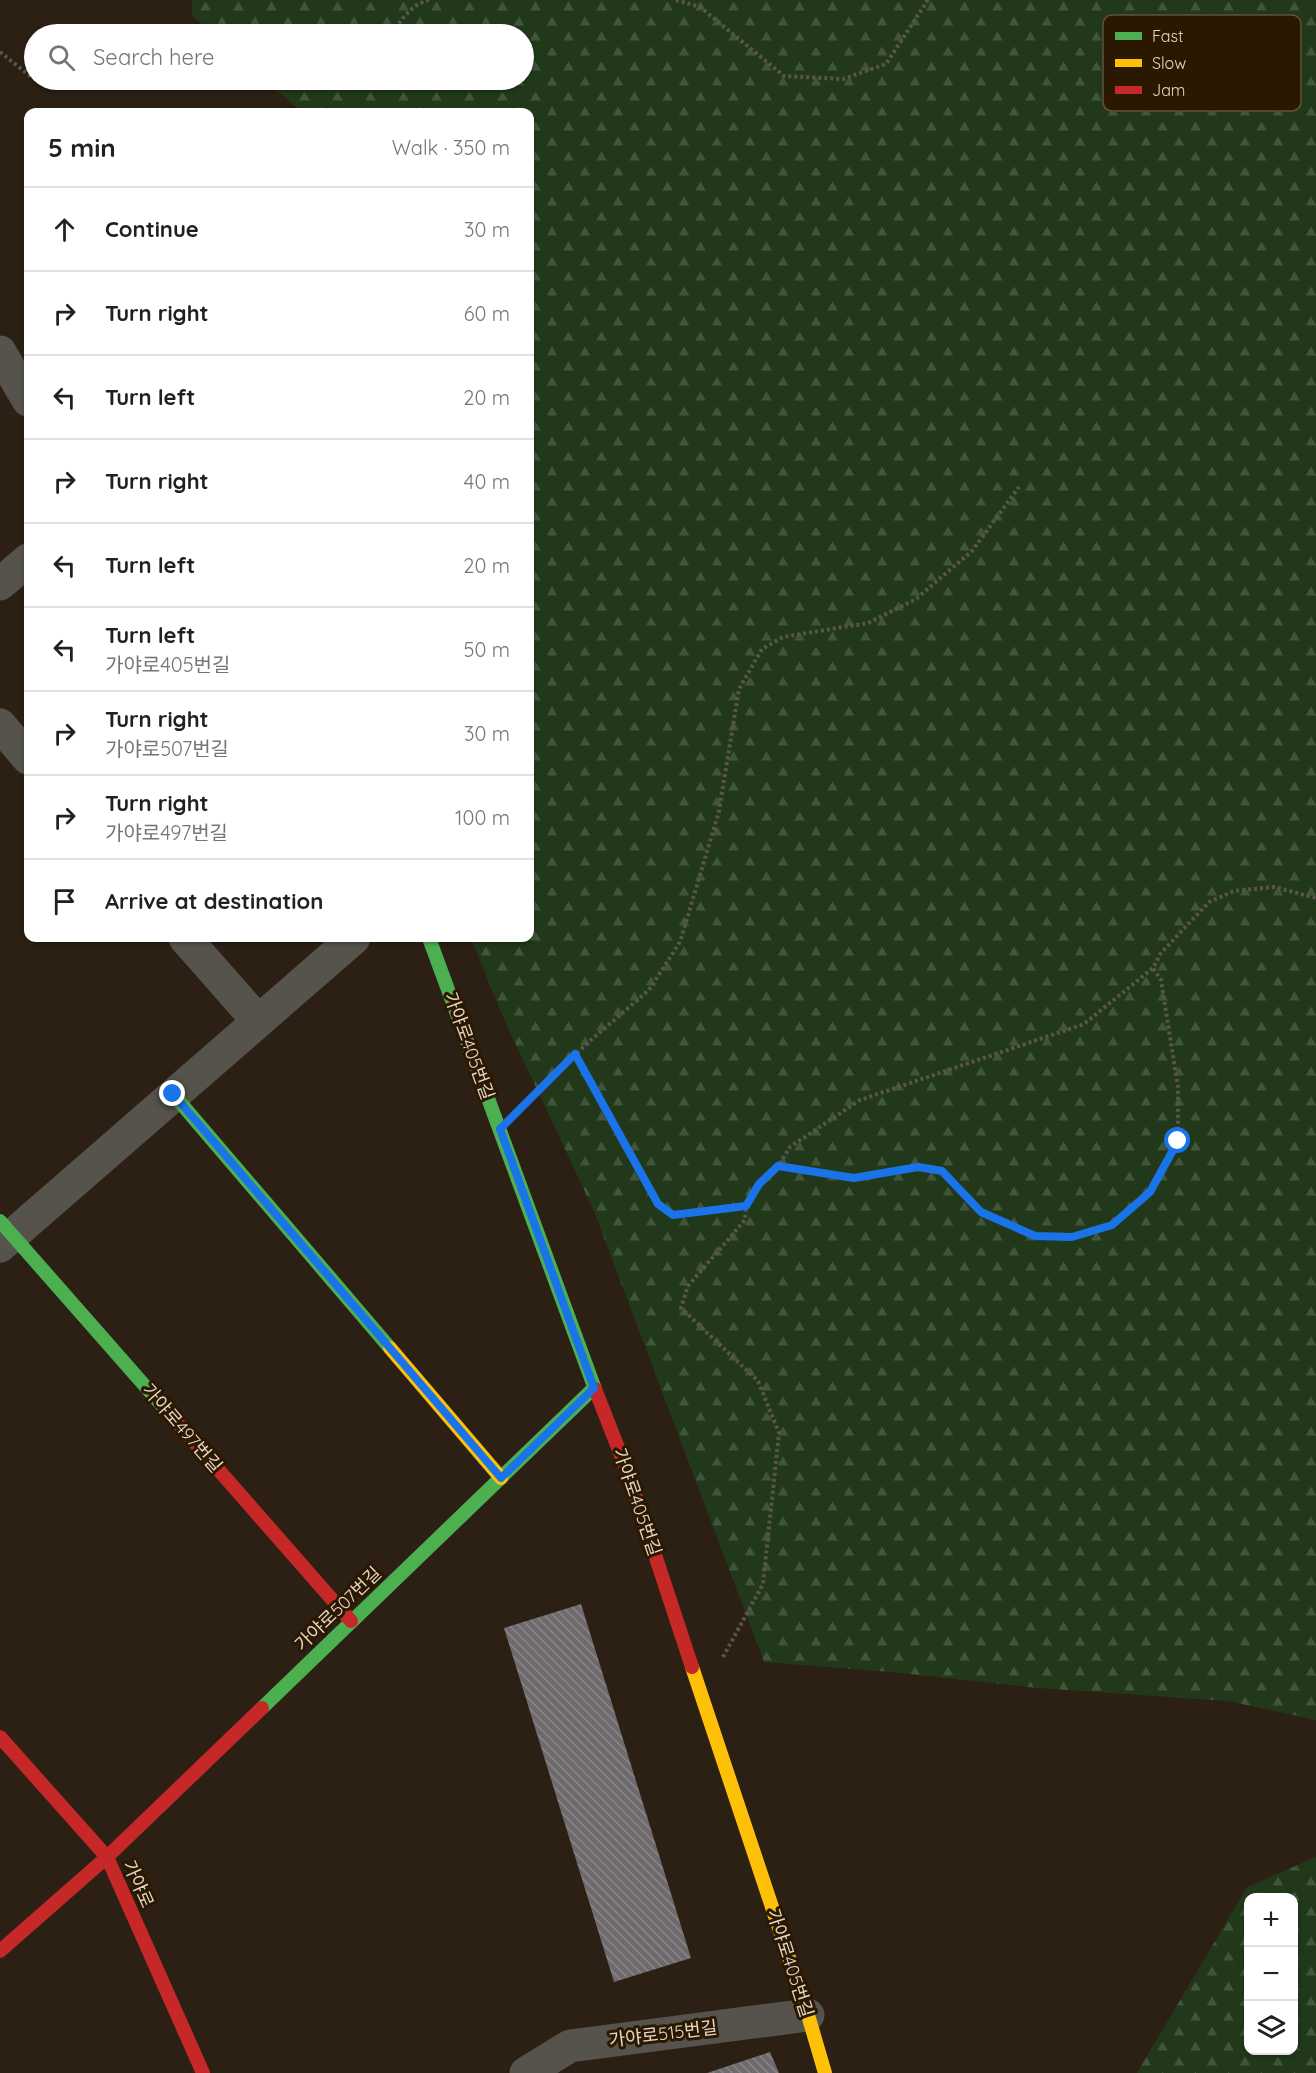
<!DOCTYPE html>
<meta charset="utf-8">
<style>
body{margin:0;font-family:Quicksand,"Noto Sans KR",sans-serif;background:#f6f6f6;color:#202124}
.controls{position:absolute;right:18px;bottom:18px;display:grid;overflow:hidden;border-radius:12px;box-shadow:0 2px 4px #0004}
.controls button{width:54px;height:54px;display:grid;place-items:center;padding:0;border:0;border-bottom:2px solid #e0e0e0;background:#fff;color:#202124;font:30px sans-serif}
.stop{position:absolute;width:18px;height:18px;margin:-14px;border:4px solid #1a73e8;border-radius:50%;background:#fff}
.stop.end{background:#1a73e8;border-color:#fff;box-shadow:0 2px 6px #0008}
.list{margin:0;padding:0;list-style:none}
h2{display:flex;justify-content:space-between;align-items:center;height:78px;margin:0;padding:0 24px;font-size:26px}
h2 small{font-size:20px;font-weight:400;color:#757577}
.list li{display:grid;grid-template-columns:39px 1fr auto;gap:18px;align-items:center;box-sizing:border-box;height:84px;padding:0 24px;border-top:2px solid #e0e0e0}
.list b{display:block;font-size:22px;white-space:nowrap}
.list p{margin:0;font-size:20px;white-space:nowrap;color:#757577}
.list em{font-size:20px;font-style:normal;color:#757577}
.icon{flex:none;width:33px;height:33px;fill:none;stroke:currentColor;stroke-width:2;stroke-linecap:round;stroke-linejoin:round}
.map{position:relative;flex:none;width:1316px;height:2073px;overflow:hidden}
.search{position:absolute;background:#fff;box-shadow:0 2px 4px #0004;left:24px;top:24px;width:510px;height:66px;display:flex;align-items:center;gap:15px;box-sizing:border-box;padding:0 21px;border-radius:33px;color:#757577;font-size:22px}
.panel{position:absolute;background:#fff;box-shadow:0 2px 4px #0004;left:24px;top:108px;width:510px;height:834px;border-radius:12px}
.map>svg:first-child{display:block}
.forest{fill:url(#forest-firs);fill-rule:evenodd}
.building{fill:url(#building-back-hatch)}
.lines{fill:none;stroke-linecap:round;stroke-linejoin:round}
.path{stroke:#59554d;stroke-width:4;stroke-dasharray:3 3;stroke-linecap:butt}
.street{stroke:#55534b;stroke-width:33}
.fast{stroke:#4caf50;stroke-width:14}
.slow{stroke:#ffc107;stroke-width:14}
.jam{stroke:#c62828;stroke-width:14}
.route{stroke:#1a73e8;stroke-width:8}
.labels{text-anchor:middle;stroke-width:6;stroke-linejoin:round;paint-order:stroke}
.street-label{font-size:18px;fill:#e3d5c7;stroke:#2b1801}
.key{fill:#2b1801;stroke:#62513c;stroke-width:1.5}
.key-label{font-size:16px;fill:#e3d5c7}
</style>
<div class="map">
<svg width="1316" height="2073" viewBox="0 0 1316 2073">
<defs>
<pattern id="forest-firs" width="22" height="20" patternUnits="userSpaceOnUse" patternTransform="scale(1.5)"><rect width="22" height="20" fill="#21391a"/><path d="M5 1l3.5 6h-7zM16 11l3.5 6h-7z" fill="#41553a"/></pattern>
<pattern id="building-back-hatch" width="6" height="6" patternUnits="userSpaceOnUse" patternTransform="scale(1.5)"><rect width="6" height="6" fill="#6f6a6d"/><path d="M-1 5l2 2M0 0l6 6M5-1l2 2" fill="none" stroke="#8a8587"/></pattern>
</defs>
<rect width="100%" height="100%" fill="#2b2013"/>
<path class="forest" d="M192,0H1316V1720L1228,1701L1038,1688L891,1672L764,1662L594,1211L503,1017L471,938H530V112H302L265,80H524V34H213L192,16Z
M1316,1857V2073H1137L1247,1887ZM1248,1898H1294V2050H1248Z"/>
<path class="building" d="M581,1604L691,1958L614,1982L504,1628Z
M770,2052L779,2073H707Z"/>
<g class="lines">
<path class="path" d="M676,0L700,7L784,76L843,79L886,64L928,0
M393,34C400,20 412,4 429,0
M0,52L30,76L34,77
M59,80L126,88L176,80
M300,80L340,86L354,80
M575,1054L658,1204L673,1215L746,1206
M525,1103L592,1039L649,990L680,942L719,811L739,689L762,649L783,637L868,623L916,599L972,551L1019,487
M778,1166L853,1177L918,1167L942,1171L981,1212L1035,1236L1072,1237L1112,1225L1150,1192L1178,1141V1087L1161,980L1153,968
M723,1657L763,1584L779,1433L758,1381L681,1308L688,1286L745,1220L746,1206L759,1184L778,1166L790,1147L860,1100L1084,1024L1153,968L1161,953L1209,902L1234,891L1274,887L1316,898"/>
<path class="street" d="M0,352L28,400
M0,584L28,560
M0,725L28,758
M185,938L258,1021
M0,1246L354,938
M526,2073L570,2046L808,2015"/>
<path class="fast" d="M429,938L595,1389
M173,1094L390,1348
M0,1221L174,1419
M262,1708L594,1388"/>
<path class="slow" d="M390,1348L501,1478
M692,1667L808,2015L825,2073"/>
<path class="jam" d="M595,1389L628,1473L692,1667
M174,1419L351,1621
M0,1737L107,1857L203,2073
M0,1951L107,1857L262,1708"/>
</g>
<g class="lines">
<path class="route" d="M173,1094L501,1478L594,1388L500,1129L575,1054L658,1204L673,1215L746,1206L759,1184L778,1166L854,1178L918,1167L942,1171L981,1212L1035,1236L1072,1237L1112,1225L1150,1192L1178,1141"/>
</g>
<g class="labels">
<g class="street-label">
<text transform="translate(469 1046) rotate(70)" y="6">가야로405번길</text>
<text transform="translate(182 1428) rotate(49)" y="6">가야로497번길</text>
<text transform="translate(637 1502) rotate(71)" y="6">가야로405번길</text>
<text transform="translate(338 1609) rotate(-44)" y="6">가야로507번길</text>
<text transform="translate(138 1884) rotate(66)" y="6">가야로</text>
<text transform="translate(790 1963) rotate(72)" y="6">가야로405번길</text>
<text transform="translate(663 2034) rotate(-7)" y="6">가야로515번길</text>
</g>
</g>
<rect x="1103" y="15" width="198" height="96" rx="9" class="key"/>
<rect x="1115" y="32" width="27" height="8" fill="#4caf50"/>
<rect x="1115" y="59" width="27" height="8" fill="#ffc107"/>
<rect x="1115" y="86" width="27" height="8" fill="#c62828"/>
<g class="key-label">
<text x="1152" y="42">Fast</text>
<text x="1152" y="69">Slow</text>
<text x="1152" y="96">Jam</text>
</g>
</svg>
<div class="controls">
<button>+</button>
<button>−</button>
<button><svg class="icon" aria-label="layers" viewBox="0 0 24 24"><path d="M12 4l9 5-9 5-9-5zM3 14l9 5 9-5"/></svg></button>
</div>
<div class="stop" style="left:1178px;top:1141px"></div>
<div class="stop end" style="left:173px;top:1094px"></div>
<div class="search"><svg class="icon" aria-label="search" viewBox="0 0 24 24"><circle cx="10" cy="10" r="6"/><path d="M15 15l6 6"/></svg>Search here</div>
<section class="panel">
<h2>5 min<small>Walk · 350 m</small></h2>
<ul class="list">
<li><svg class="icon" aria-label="ahead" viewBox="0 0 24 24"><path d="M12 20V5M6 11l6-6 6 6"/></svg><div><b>Continue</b></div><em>30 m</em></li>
<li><svg class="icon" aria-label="right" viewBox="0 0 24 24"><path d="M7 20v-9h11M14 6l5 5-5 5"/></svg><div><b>Turn right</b></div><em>60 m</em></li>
<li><svg class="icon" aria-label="left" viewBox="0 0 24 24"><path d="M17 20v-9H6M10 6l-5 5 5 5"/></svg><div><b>Turn left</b></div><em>20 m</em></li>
<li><svg class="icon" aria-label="right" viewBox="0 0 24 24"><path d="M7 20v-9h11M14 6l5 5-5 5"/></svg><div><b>Turn right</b></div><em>40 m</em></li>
<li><svg class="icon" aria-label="left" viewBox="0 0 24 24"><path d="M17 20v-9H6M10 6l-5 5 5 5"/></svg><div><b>Turn left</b></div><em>20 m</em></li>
<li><svg class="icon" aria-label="left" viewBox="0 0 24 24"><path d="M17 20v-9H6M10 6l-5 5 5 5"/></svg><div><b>Turn left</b><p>가야로405번길</p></div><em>50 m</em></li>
<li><svg class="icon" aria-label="right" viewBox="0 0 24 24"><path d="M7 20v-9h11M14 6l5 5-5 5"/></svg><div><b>Turn right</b><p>가야로507번길</p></div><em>30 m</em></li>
<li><svg class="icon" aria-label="right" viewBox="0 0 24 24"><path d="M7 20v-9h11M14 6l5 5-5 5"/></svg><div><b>Turn right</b><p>가야로497번길</p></div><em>100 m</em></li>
<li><svg class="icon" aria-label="arrive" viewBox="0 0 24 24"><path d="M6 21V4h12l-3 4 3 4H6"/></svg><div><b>Arrive at destination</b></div></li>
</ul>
</section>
</div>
